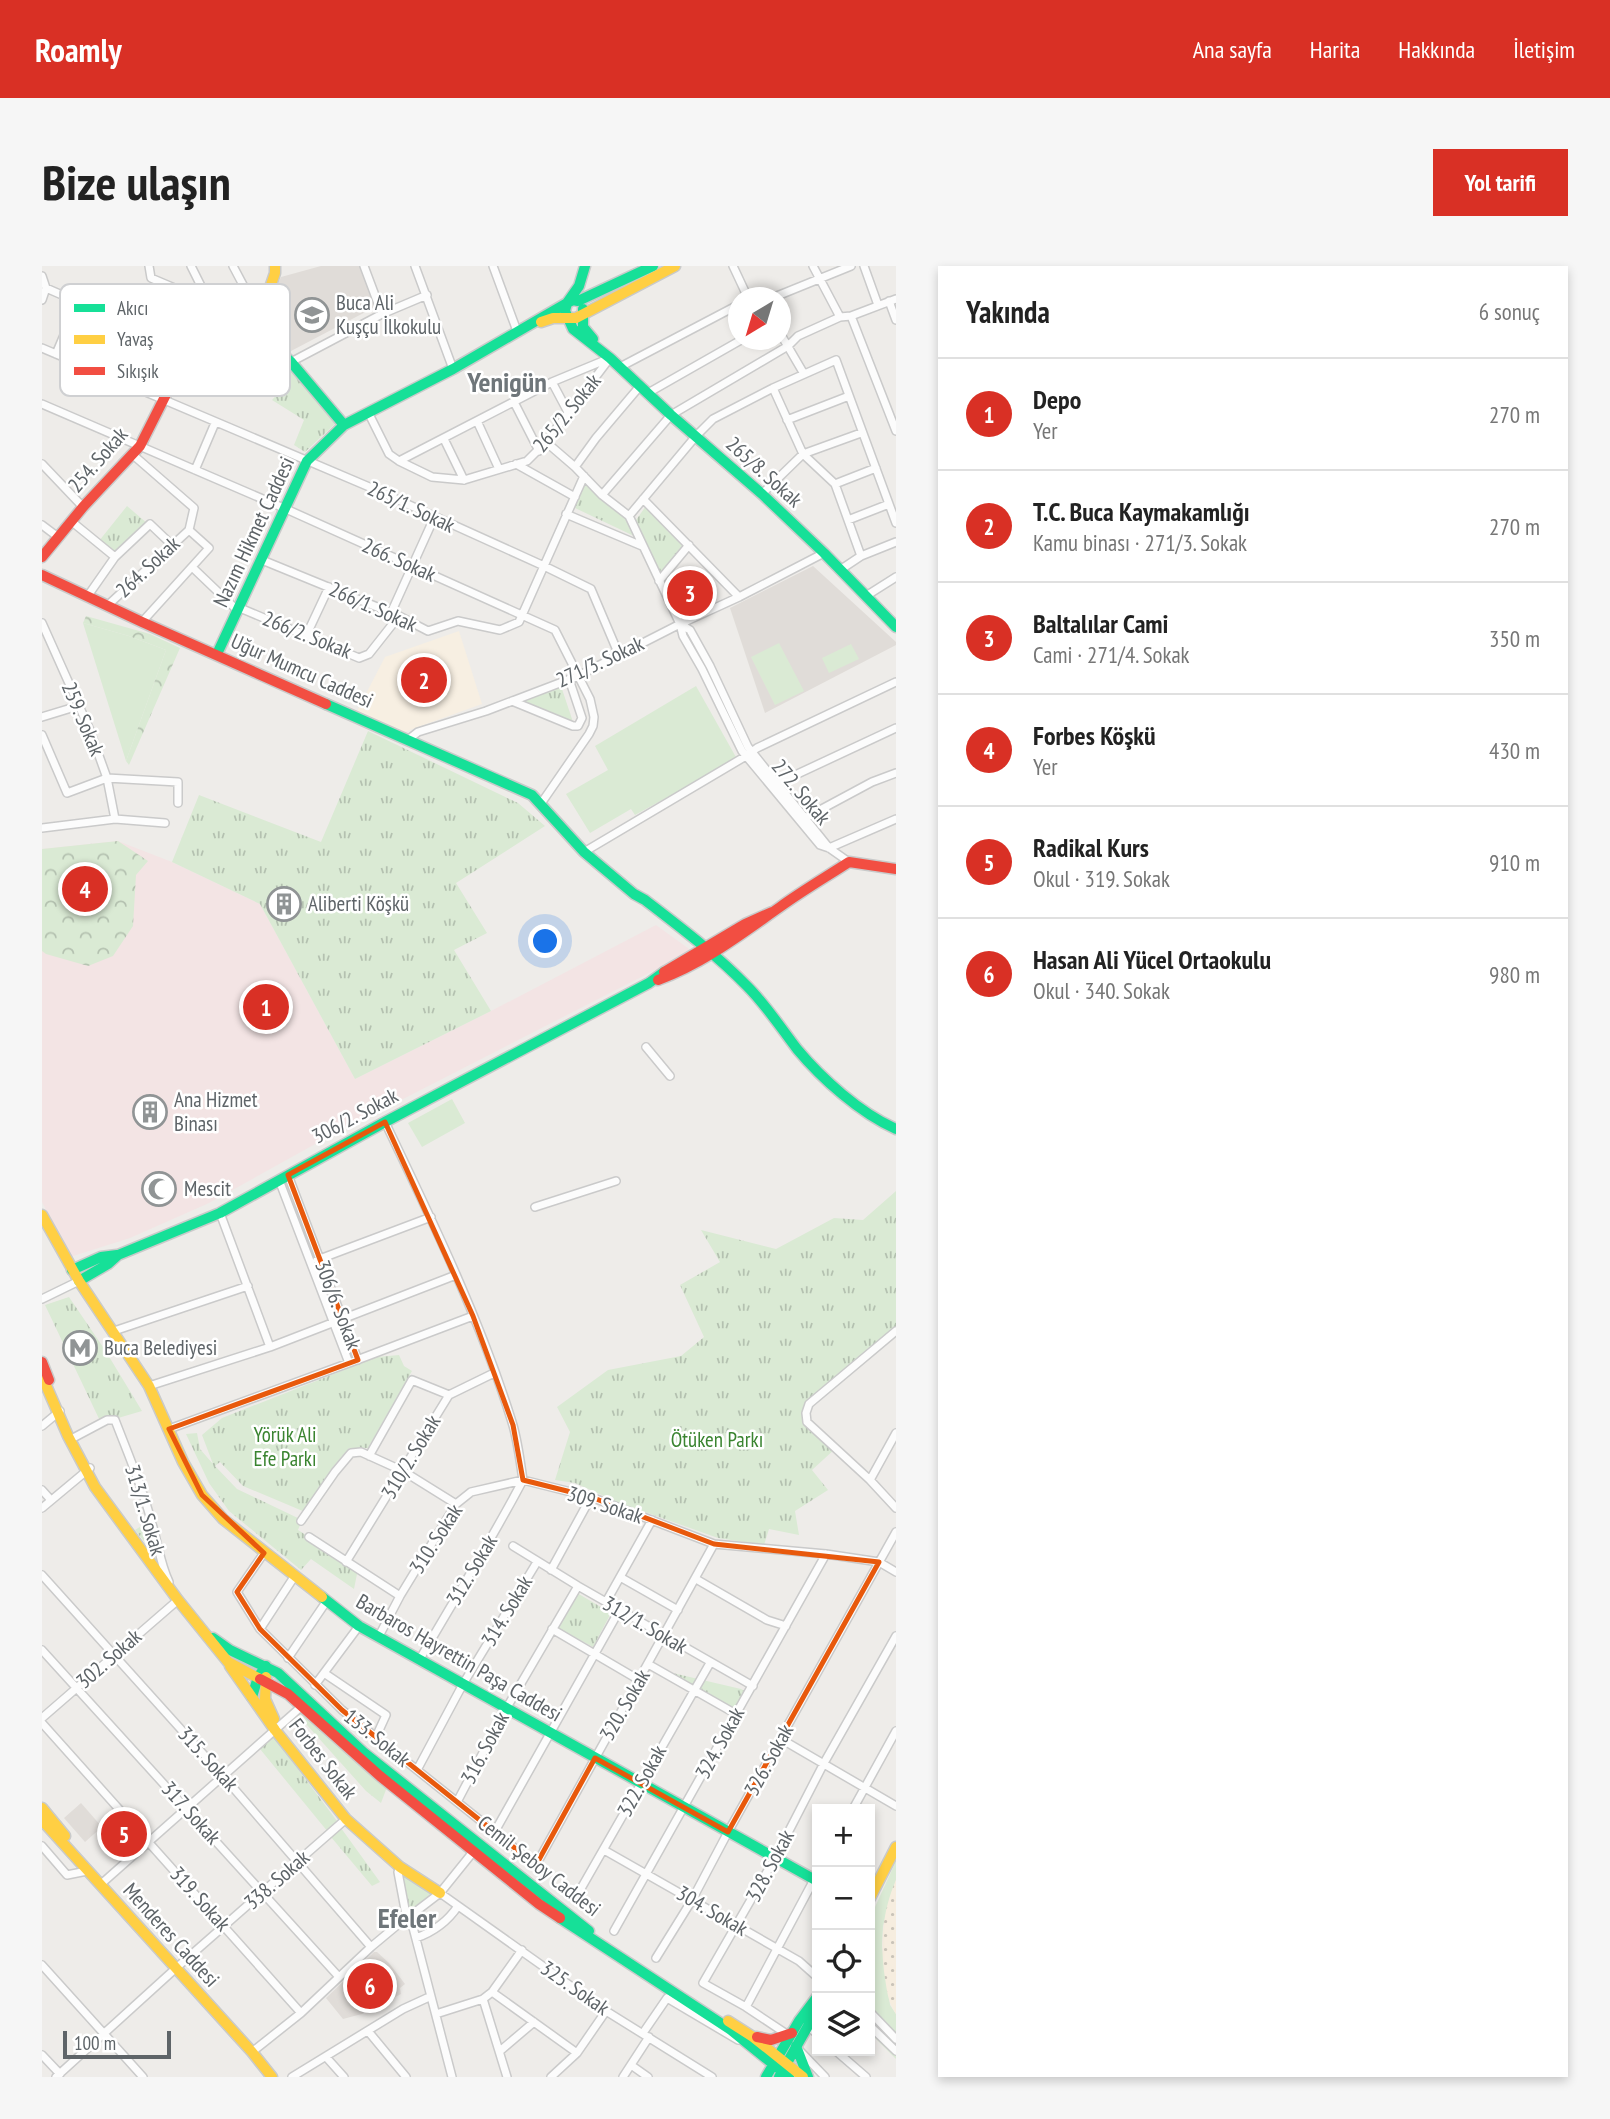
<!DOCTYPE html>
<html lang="tr">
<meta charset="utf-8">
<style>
body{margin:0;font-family:"PT Sans Narrow",sans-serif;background:#f6f6f6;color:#222}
.controls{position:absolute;right:21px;bottom:21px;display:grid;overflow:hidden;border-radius:0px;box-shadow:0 4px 10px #0003}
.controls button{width:63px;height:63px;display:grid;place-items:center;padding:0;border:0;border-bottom:2px solid #e0e0e0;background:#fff;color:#222;font:35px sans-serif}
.compass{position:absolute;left:686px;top:21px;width:63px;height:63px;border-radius:50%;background:#fff;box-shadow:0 4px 10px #0003;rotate:218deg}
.scale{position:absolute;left:21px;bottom:18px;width:108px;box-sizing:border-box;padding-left:7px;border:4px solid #5e6468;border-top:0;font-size:19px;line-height:24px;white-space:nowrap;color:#5e6468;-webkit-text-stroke:5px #fff;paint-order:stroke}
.you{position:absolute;left:504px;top:676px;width:24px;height:24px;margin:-18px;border:5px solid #fff;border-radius:50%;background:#1a73e8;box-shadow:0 0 0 10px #1a73e833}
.badge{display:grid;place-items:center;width:46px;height:46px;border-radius:50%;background:#d93025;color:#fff;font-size:23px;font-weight:700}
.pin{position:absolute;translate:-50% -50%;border:4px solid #fff;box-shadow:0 2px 7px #0006}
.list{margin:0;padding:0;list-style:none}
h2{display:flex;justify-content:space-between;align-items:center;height:91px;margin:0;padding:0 28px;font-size:30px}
h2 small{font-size:23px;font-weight:400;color:#767676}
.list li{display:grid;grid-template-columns:46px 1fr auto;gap:21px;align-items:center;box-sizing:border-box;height:112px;padding:0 28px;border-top:2px solid #e0e0e0}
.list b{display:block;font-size:26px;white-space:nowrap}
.list p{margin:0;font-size:23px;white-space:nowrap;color:#767676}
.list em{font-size:23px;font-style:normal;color:#767676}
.icon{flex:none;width:38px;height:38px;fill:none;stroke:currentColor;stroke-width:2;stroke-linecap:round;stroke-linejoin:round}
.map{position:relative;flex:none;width:854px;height:1811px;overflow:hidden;border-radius:0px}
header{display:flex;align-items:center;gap:42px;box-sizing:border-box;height:98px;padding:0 35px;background:#d93025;color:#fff}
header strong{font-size:33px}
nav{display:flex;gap:38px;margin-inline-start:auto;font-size:24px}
.intro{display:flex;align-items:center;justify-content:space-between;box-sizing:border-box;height:168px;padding:0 42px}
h1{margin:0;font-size:49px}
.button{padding:18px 32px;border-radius:0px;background:#d93025;color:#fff;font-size:24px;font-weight:700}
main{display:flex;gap:42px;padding:0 42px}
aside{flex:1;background:#fff;border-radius:0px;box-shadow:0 4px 10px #0003}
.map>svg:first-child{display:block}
.commercial{fill:#f7efe2}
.education{fill:#e0dcd8}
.medical{fill:#f3e4e4}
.grass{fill:#daead4}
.forest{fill:url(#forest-crowns)}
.sand{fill:url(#sand-dots)}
.park{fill:url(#park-tufts)}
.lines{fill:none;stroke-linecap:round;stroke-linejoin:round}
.street-casing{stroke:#cacaca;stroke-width:10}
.fast-casing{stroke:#c9caca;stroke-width:13}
.slow-casing{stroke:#c9caca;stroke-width:13}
.jam-casing{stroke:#c9caca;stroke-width:13}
.street{stroke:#fcfcfc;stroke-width:7}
.fast{stroke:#16e098;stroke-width:10}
.slow{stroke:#ffcf43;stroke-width:10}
.jam{stroke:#f24e42;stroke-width:10}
.marked{fill:none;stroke:#e8590c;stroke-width:5;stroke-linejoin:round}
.labels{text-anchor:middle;stroke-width:5;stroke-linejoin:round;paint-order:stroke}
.poi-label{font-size:21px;fill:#5e6468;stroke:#fff;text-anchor:start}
.street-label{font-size:21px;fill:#5e6468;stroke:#fff}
.park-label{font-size:21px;fill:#3a8430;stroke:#fff}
.district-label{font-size:28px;font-weight:bold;fill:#6f767a;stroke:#fff}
.key{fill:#fff;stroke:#cfd0d2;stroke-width:2}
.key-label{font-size:19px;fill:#5e6468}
</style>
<header>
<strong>Roamly</strong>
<nav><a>Ana sayfa</a><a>Harita</a><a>Hakkında</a><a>İletişim</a></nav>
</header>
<div class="intro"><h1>Bize ulaşın</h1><a class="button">Yol tarifi</a></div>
<main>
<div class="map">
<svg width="854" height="1811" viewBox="0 0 854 1811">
<defs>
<pattern id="forest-crowns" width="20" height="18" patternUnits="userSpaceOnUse" patternTransform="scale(1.75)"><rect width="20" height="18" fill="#daead4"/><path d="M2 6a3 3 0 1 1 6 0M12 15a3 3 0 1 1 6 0" fill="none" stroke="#b4c1b0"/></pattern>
<pattern id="sand-dots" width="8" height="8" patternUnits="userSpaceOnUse" patternTransform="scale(1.75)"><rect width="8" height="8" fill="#f6eddf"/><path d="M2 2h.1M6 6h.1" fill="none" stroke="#cac4b9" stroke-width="1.8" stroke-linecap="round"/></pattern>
<pattern id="park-tufts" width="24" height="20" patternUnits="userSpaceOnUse" patternTransform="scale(1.75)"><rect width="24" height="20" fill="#daead4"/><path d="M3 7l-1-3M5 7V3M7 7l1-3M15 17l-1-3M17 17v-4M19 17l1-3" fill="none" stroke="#b4c1b0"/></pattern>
</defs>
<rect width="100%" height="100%" fill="#eeece9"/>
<path class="commercial" d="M417,365L440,438L362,466L315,445L343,391Z"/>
<path class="education" d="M279,0H319L333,41L249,85L217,57L239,11Z
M771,300L854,376V379L723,447L688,342Z
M39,1537L60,1561L43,1576L22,1552Z
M332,1686H335L347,1697L363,1718L358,1722L359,1728L320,1748L301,1753L284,1732Z"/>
<path class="medical" d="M76,575L130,596L218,638L313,813L449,745L614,659L650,685L275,877L167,937L88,972L28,991L0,936V583Z"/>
<path class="grass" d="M41,357L87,370L124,384L84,495Z
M737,377L762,425L733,439L709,391Z
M809,378L817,393L787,407L780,392Z
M654,420L695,493L593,549L589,543L548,567L524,528L566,504L553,480Z
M410,833L423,857L380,881L366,857Z
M854,1595V1614L841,1660L840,1680L848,1739L854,1748V1793L828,1767V1652Z"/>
<path class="forest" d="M44,350L108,368L138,382L87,499L84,495L124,384L87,370L41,357Z
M76,575L106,595L94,609L91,660L71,690L46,700L4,688L0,685V583Z"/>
<path class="sand" d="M854,1614V1748C846,1737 845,1725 843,1712C838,1678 840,1646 854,1614Z"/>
<path class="park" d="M242,98L294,157L263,186L252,179L262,154L230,134L242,121L231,108Z
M543,215L584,251L592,270L533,242Z
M85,240L106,258L73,288L57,275Z
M604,240L642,277L619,308L594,254Z
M519,420L532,459L475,435Z
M326,465L476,537L503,560L414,617L445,667L412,684L449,745L313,813L218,638L130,596L157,529L279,576Z
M854,925V1065L767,1138L765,1156L794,1182L770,1204L786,1224L753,1245L757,1269L727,1263L722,1279L676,1272L575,1236L533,1217L513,1214L528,1166L515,1141L566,1104L639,1090L662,1071L638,1019L678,996L659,964L734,983L792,952L821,954Z
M27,1031L63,1084L100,1145L59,1157L3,1039Z
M357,1089L362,1100L370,1105L326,1182H307L290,1202L263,1246L201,1220L178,1196L173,1200L195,1223L260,1254L256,1264L316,1303L312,1323L269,1293L259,1304L187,1245L167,1217L144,1168L155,1167L158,1183L171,1198L160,1169L180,1152L335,1091Z
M107,1255L116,1293L93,1264Z
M535,1327L569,1347L551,1381L516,1362Z
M605,1401L699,1423L706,1427L694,1447L649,1427Z
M260,1446L345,1521L339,1537L324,1525L256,1449Z
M232,1471L295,1555L286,1566L218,1483Z
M299,1562L338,1616L330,1620L289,1571Z
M362,1608L390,1627L368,1647L364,1639C367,1628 358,1618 362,1608Z"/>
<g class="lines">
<g class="street-casing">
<path id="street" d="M107,0L109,12L142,26
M149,0L182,66
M191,0L218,51
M322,0L340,48
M373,0L411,103
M451,0L475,65
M691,0L706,32
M771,0L798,51
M822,0L836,39
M0,10L4,22L0,34
M4,22L146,84
M730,32L809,0
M847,35L854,54
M809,50L854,165
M738,67L762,108
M166,74L203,118
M0,82L332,223L502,300L549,323L577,389
M14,88L36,36
M249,96L340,48L385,29
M578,101L696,39
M510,116L527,148
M731,122L761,188L793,218L819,290
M606,127L699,74
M472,136L497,185
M0,138L244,243L513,364L548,433L552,451L551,460L547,468L498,539
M326,146L347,188L357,195L510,116L568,92
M745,154L807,130
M435,155L457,203
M402,173L422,214
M504,176L533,201L560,229L587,250L638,358L641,370L660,403L700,485L778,579L787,582L807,596
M90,188L152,242L147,264
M357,195L390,211L422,214L485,195L504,176L568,92
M0,198L41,241
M474,198L533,231
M533,201L554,172L598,120
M153,204L173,157
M793,218L834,202
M720,228L761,188L819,167
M560,229L629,149L746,80L756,70L798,51L809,50L854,33
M601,233L697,331
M524,248L600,280
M587,250L654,170L671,153L731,122L794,94L854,257
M806,254L847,238
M29,255L73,291
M0,259L16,271
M220,294L357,350L386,365L416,355L458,364L477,356L542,210
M150,301L196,345
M798,304L819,290L854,276
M617,315L647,279
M824,330L854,311
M45,331L73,291L108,258L130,279
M65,340L147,264
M198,342L317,392L327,388L357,350
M349,347L392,252
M100,356L167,282L147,264
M0,357L47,462L65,512L73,553
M638,358L648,364L668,400L706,481L787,582
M264,370L287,321
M470,435L531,460H536L540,452L527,413
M0,451L36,440
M0,469L25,527L65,512L136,516V537
M367,473L376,466L444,445L536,410L638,358L697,331L782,287
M734,518L854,462
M763,552L830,516L854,507
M0,562L73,553L123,557
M787,582L854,553
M542,586L704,490L715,482L854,416
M604,781L628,810
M343,856C390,954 438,1053 470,1156C476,1175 478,1195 481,1214
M246,909L316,1094
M237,914L307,1097L431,1050
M493,941L574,915
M178,947L228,1081
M275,994L389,951
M0,1033L37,1015
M72,1065L206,1020
M854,1065L767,1138L764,1147L765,1156L828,1214L854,1242
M107,1120L228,1081L414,1009
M0,1160L18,1145
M127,1163L307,1097
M33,1171L65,1154H73C86,1188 101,1222 110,1258C116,1277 118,1297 127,1316
M327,1190L370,1114L407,1129
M828,1214L854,1167
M0,1224L9,1234
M0,1242L48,1202
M259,1255L293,1206L309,1187L319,1186L361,1205L414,1238
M267,1271L358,1330
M471,1280L536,1320L711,1420
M222,1287L195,1326L218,1363L300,1444L494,1599L672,1278
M304,1296L407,1129L452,1107
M509,1304L549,1231
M0,1309L181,1510L329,1681
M578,1311L636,1344
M654,1313L725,1354L744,1360
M564,1336L610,1254
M218,1363L252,1311
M510,1363L597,1414
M337,1370L358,1330L414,1238L429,1226L481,1214L549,1231L672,1278L784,1288L837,1296L854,1306
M0,1384L297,1711
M246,1392L284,1336
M378,1393C412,1334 449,1275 481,1214
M606,1398L694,1448
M282,1407L344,1449L334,1471
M273,1419L317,1360
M0,1452L136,1334L134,1330
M0,1457L259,1747
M739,1473L854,1540
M375,1504L421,1418L495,1296
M415,1536L464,1443L536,1320
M811,1543L854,1465
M452,1567L578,1343
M0,1580L25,1609L45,1605
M562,1584L757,1695L775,1711
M358,1601L356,1606L365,1654
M58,1619L260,1440
M398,1627L564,1745L670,1811
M533,1633L668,1397
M572,1665L784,1288
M374,1672C391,1666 406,1655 416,1640
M614,1692L650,1634L686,1566L854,1266
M0,1699L101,1811
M450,1726L535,1787
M441,1733L465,1811
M704,1741L775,1608
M828,1746L854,1773
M394,1748L441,1733L450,1726L480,1684
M766,1760L775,1768
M828,1760L854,1785
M326,1765L364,1811
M601,1767L625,1732L696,1774
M746,1769L704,1741L661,1717L733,1592L782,1497L854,1370
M757,1784L783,1811
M458,1785L492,1756
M794,1785L824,1811
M210,1786L259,1747L329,1681L365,1651
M0,1789L18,1808
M284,1791L302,1811
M589,1799L606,1811
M14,1811L133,1703L304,1553
M250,1811L361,1743L385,1732
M410,1811L368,1650L398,1627L431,1586
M509,1811L535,1787L564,1745
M581,1811L607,1771"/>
</g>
<g class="fast-casing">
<path id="fast" d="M611,0L536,35L531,34L525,37L523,45L531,63L568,92L629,149L720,228L782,287L854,361
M541,43V61L551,73
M207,57L249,96L302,159
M175,388L265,195L302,159L411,103L525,37L537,20L543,0
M284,438L490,529L542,586L592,628L603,634C638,661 674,688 705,720C724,739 739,762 755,783C780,813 818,847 854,863
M30,1004L59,991L75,989
M37,1015L66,998L76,989L178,947L343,856L607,717L622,706
M280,1331L317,1360L775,1615
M171,1372L188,1384L236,1407L321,1486L547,1665
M210,1431L216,1411L224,1400
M518,1652L689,1764L747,1811
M754,1780L766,1811
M724,1811L757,1755L775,1731
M737,1811L766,1760L775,1739"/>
</g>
<g class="slow-casing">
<path id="slow" d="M499,56L511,52H534L633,0
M147,83L218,51L233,7V0
M0,949L37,1015L107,1120L141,1196L160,1229L181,1253L280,1331
M0,1110L26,1170L53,1221L136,1334L186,1396L218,1413
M188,1400L233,1464L304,1553L358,1601L398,1627
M224,1411L223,1433L232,1453
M0,1542L23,1570
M0,1554L210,1786L230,1811
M828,1632L854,1581
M686,1755L711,1771L761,1811"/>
</g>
<g class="jam-casing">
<path id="jam" d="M0,291L41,241L98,180L147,83
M0,309L100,356L284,438
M622,706L703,658L730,646
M616,714C662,697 698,669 738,641C760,625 784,611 807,596L854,603
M0,1096L7,1114
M218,1413L246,1428L338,1510L497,1638L518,1652
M715,1771L729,1774L750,1767"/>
</g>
<use href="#street" class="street"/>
<use href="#fast" class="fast"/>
<use href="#slow" class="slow"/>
<use href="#jam" class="jam"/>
</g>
<path class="marked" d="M343,856L431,1050L471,1159L481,1214L549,1231L672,1278L837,1296L686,1566L553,1492L494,1599L300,1444L218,1363L195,1326L222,1287L160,1229L127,1163L316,1094L246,909Z"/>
<defs>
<g id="school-ring" transform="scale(1.75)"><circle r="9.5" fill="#fff" stroke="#909495" stroke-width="1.5"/><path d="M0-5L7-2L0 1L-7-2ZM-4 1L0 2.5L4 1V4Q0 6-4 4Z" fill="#909495"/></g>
<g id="building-ring" transform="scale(1.75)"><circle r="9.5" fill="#fff" stroke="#909495" stroke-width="1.5"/><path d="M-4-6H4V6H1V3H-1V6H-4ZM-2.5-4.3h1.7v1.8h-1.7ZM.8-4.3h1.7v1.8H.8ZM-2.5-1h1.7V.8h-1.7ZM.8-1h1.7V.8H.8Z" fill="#909495"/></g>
<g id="mosque-ring" transform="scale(1.75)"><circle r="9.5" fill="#fff" stroke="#909495" stroke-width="1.5"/><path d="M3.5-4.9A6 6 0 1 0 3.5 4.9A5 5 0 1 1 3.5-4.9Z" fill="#909495"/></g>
<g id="metro-ring" transform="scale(1.75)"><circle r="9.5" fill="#fff" stroke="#909495" stroke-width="1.5"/><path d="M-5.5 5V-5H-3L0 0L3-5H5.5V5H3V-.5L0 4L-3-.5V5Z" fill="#909495"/></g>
</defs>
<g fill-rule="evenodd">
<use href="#school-ring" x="270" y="49"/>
<use href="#building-ring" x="242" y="638"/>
<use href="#building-ring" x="108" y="846"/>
<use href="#mosque-ring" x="117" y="923"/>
<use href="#metro-ring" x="38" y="1082"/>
</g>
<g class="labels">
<g class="poi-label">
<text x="294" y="44">Buca Ali<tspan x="294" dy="24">Kuşçu İlkokulu</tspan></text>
<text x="266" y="645">Aliberti Köşkü</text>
<text x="132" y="841">Ana Hizmet<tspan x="132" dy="24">Binası</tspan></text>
<text x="142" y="930">Mescit</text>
<text x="62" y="1089">Buca Belediyesi</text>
</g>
<g class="street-label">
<text transform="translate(525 147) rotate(-51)" y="7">265/2. Sokak</text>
<text transform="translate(56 194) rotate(-49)" y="7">254. Sokak</text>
<text transform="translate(722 206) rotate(42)" y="7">265/8. Sokak</text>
<text transform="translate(369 241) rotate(25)" y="7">265/1. Sokak</text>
<text transform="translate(212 266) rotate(-65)" y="7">Nazım Hikmet Caddesi</text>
<text transform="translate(357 294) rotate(24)" y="7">266. Sokak</text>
<text transform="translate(106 301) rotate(-43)" y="7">264. Sokak</text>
<text transform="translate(331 341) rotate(24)" y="7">266/1. Sokak</text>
<text transform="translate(265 369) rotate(22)" y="7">266/2. Sokak</text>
<text transform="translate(558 396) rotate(-25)" y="7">271/3. Sokak</text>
<text transform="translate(260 405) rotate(24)" y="7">Uğur Mumcu Caddesi</text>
<text transform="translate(41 453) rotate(67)" y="7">259. Sokak</text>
<text transform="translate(759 526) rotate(50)" y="7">272. Sokak</text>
<text transform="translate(313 850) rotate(-28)" y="7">306/2. Sokak</text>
<text transform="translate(296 1039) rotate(69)" y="7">306/6. Sokak</text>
<text transform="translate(369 1191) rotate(-59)" y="7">310/2. Sokak</text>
<text transform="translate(563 1239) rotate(18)" y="7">309. Sokak</text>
<text transform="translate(103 1244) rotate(73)" y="7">313/1. Sokak</text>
<text transform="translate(394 1273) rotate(-57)" y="7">310. Sokak</text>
<text transform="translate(430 1304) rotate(-59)" y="7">312. Sokak</text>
<text transform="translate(465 1345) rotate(-59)" y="7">314. Sokak</text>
<text transform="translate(603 1359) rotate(30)" y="7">312/1. Sokak</text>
<text transform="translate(417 1392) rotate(30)" y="7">Barbaros Hayrettin Paşa Caddesi</text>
<text transform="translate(67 1393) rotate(-41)" y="7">302. Sokak</text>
<text transform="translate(583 1439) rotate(-60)" y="7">320. Sokak</text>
<text transform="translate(335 1472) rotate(39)" y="7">133. Sokak</text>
<text transform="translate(678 1477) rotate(-61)" y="7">324. Sokak</text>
<text transform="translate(443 1482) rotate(-62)" y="7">316. Sokak</text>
<text transform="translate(166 1493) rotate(48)" y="7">315. Sokak</text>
<text transform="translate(281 1493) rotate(52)" y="7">Forbes Sokak</text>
<text transform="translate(727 1494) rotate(-61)" y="7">326. Sokak</text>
<text transform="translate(600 1515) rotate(-61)" y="7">322. Sokak</text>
<text transform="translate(149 1547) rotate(48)" y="7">317. Sokak</text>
<text transform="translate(497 1600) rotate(38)" y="7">Cemil Şeboy Caddesi</text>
<text transform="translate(728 1600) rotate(-62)" y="7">328. Sokak</text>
<text transform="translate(235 1614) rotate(-41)" y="7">338. Sokak</text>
<text transform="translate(158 1633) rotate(48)" y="7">319. Sokak</text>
<text transform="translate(670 1645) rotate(30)" y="7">304. Sokak</text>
<text transform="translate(129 1669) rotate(48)" y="7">Menderes Caddesi</text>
<text transform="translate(533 1722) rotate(35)" y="7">325. Sokak</text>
</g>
<g class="park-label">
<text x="243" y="1176">Yörük Ali<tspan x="243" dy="24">Efe Parkı</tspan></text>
<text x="675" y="1181">Ötüken Parkı</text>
</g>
<g class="district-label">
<text x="465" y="126">Yenigün</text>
<text x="365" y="1662">Efeler</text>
</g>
</g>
<rect x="18" y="18" width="230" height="112" rx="10" class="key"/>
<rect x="32" y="38" width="31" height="8" fill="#16e098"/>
<rect x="32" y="69" width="31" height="9" fill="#ffcf43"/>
<rect x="32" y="101" width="31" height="8" fill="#f24e42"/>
<g class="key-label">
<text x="75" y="49">Akıcı</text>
<text x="75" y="80">Yavaş</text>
<text x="75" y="112">Sıkışık</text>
</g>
</svg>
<div class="controls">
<button>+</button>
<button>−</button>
<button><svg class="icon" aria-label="locate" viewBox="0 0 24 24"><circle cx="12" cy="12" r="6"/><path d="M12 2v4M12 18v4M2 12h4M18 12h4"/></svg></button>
<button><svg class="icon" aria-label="layers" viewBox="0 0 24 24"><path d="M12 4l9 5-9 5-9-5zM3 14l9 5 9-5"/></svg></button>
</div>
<svg class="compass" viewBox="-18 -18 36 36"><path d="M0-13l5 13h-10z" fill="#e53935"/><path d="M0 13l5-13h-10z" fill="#767676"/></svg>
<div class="scale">100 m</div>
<div class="you"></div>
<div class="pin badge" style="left:224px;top:741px">1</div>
<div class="pin badge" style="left:382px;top:414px">2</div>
<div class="pin badge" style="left:648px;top:327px">3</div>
<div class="pin badge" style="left:43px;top:623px">4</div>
<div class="pin badge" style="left:82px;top:1568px">5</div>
<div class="pin badge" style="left:328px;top:1720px">6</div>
</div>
<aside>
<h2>Yakında<small>6 sonuç</small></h2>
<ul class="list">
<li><span class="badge">1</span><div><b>Depo</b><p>Yer</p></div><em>270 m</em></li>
<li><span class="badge">2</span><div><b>T.C. Buca Kaymakamlığı</b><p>Kamu binası · 271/3. Sokak</p></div><em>270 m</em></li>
<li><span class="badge">3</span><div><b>Baltalılar Cami</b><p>Cami · 271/4. Sokak</p></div><em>350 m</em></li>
<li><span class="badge">4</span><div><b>Forbes Köşkü</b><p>Yer</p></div><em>430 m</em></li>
<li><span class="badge">5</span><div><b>Radikal Kurs</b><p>Okul · 319. Sokak</p></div><em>910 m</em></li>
<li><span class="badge">6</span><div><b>Hasan Ali Yücel Ortaokulu</b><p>Okul · 340. Sokak</p></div><em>980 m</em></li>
</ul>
</aside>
</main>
